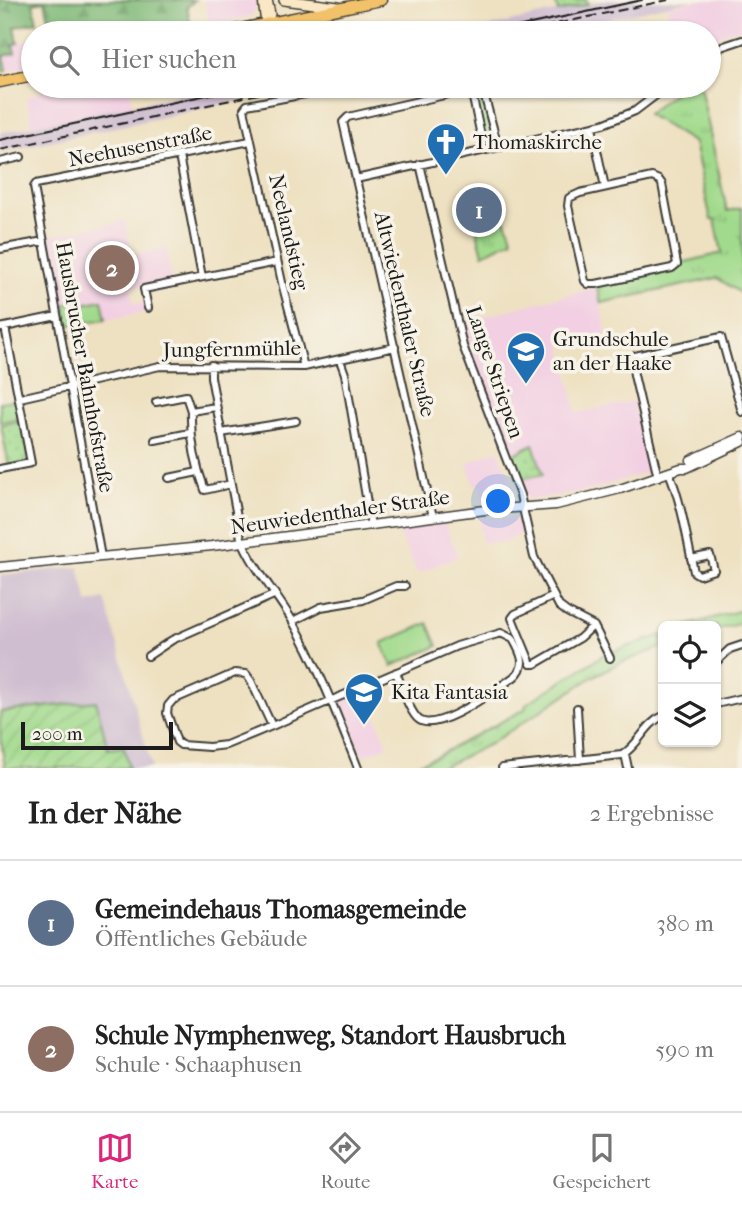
<!DOCTYPE html>
<html lang="de">
<meta charset="utf-8">
<style>
body{margin:0;font-family:"IM FELL French Canon",serif;background:#f6f6f6;color:#222}
.controls{position:absolute;right:21px;bottom:21px;display:grid;overflow:hidden;border-radius:10px;box-shadow:0 2px 5px #0004}
.controls button{width:63px;height:63px;display:grid;place-items:center;padding:0;border:0;border-bottom:2px solid #e0e0e0;background:#fff;color:#222;font:35px sans-serif}
.scale{position:absolute;left:21px;bottom:18px;width:152px;box-sizing:border-box;padding-left:7px;border:4px solid #1c1c1c;border-top:0;font-size:19px;line-height:24px;white-space:nowrap;color:#1c1c1c;-webkit-text-stroke:5px #f7f3e8;paint-order:stroke}
.you{position:absolute;left:499px;top:502px;width:24px;height:24px;margin:-18px;border:5px solid #fff;border-radius:50%;background:#1a73e8;box-shadow:0 0 0 10px #1a73e833}
.badge{display:grid;place-items:center;width:46px;height:46px;border-radius:50%;background:#db2777;color:#fff;font-size:23px;font-weight:700}
.pin{position:absolute;translate:-50% -50%;border:4px solid #fff;box-shadow:0 2px 7px #0006}
.list{margin:0;padding:0;list-style:none}
h2{display:flex;justify-content:space-between;align-items:center;height:91px;margin:0;padding:0 28px;font-size:30px}
h2 small{font-size:23px;font-weight:400;color:#767676}
.list li{display:grid;grid-template-columns:46px 1fr auto;gap:21px;align-items:center;box-sizing:border-box;height:126px;padding:0 28px;border-top:2px solid #e0e0e0}
.list b{display:block;font-size:26px;white-space:nowrap}
.list p{margin:0;font-size:23px;white-space:nowrap;color:#767676}
.list em{font-size:23px;font-style:normal;color:#767676}
.icon{flex:none;width:38px;height:38px;fill:none;stroke:currentColor;stroke-width:2;stroke-linecap:round;stroke-linejoin:round}
.map{position:relative;flex:none;width:742px;height:768px;overflow:hidden}
.search{position:absolute;background:#fff;box-shadow:0 2px 5px #0004;left:21px;right:21px;top:21px;height:77px;display:flex;align-items:center;gap:18px;box-sizing:border-box;padding:0 24px;border-radius:38px;color:#767676;font-size:26px}
.sheet{height:343px;background:#fff}
nav{display:flex;justify-content:space-around;align-items:center;box-sizing:border-box;height:98px;border-top:2px solid #e0e0e0;background:#fff;font-size:19px;color:#767676}
nav a{display:grid;justify-items:center;gap:4px}
nav .on{color:#db2777}
.map>svg:first-child{display:block}
.built{fill:#f2cfe2}
.industrial{fill:#cfbdd0}
.grass{fill:url(#grass-dots);stroke:#5e7b54;stroke-width:2}
.forest{fill:url(#forest-firs);stroke:#4e6b4a;stroke-width:2}
.park{fill:url(#park-tufts);stroke:#5e7b54;stroke-width:2}
.garden{fill:url(#garden-furrows);stroke:#5e7b54;stroke-width:2}
.pitch{fill:#a1da8c;stroke:#5e7b54;stroke-width:2}
.lines{fill:none;stroke-linecap:round;stroke-linejoin:round}
.minor-casing{stroke:#3c3a35;stroke-width:10}
.tertiary-casing{stroke:#3c3a35;stroke-width:11}
.secondary-casing{stroke:#3c3a35;stroke-width:12}
.primary-casing{stroke:#3c3a35;stroke-width:13}
.minor{stroke:#fff;stroke-width:6}
.tertiary{stroke:#fff;stroke-width:8}
.secondary{stroke:#fae7c3;stroke-width:9}
.primary{stroke:#f2c26a;stroke-width:10}
.tram{stroke:#1c1c1c;stroke-width:2}
.rail{stroke:#1c1c1c;stroke-width:2;stroke-dasharray:10 5;stroke-linecap:butt}
.labels{text-anchor:middle;stroke-width:7;stroke-linejoin:round;paint-order:stroke}
.poi-label{font-size:21px;fill:#1c1c1c;stroke:#f7f3e8;text-anchor:start}
.street-label{font-size:21px;fill:#1c1c1c;stroke:#f7f3e8}
</style>
<div class="map">
<svg width="742" height="768" viewBox="0 0 742 768">
<defs>
<pattern id="grass-dots" width="8" height="8" patternUnits="userSpaceOnUse" patternTransform="scale(1.75)"><rect width="8" height="8" fill="#a1da8c"/><path d="M2 2h.1M6 6h.1" fill="none" stroke="#8aba78" stroke-width="1.8" stroke-linecap="round"/></pattern>
<pattern id="forest-firs" width="22" height="20" patternUnits="userSpaceOnUse" patternTransform="scale(1.75)"><rect width="22" height="20" fill="#80ba78"/><path d="M5 1l3.5 6h-7zM16 11l3.5 6h-7z" fill="#6e9f67"/></pattern>
<pattern id="park-tufts" width="24" height="20" patternUnits="userSpaceOnUse" patternTransform="scale(1.75)"><rect width="24" height="20" fill="#a1da8c"/><path d="M3 7l-1-3M5 7V3M7 7l1-3M15 17l-1-3M17 17v-4M19 17l1-3" fill="none" stroke="#8aba78"/></pattern>
<pattern id="garden-furrows" width="10" height="10" patternUnits="userSpaceOnUse" patternTransform="scale(1.75)"><rect width="10" height="10" fill="#a1da8c"/><path d="M-1 1l2-2M0 10L10 0M9 11l2-2" fill="none" stroke="#8aba78"/></pattern>
</defs>
<rect width="100%" height="100%" fill="#f7f3e8"/>
<filter id="ink" filterUnits="userSpaceOnUse"><feTurbulence type="fractalNoise" baseFrequency=".0143" numOctaves="2"/><feDisplacementMap in="SourceGraphic" scale="14" xChannelSelector="R" yChannelSelector="G"/><feConvolveMatrix kernelMatrix="1 2 1 2 8 2 1 2 1" color-interpolation-filters="sRGB"/></filter>
<filter id="wash" filterUnits="userSpaceOnUse"><feTurbulence type="fractalNoise" baseFrequency=".00686" numOctaves="4" result="noise"/><feDisplacementMap in="SourceGraphic" scale="28" xChannelSelector="R" yChannelSelector="G"/><feGaussianBlur stdDeviation="1.57" result="paint"/><feColorMatrix in="noise" values="0 0 0 0 0 0 0 0 0 0 0 0 0 0 0 0 0 1.4 0 .05"/><feComposite in="paint" operator="in"/></filter>
<g filter="url(#wash)">
<rect width="100%" height="100%" fill="#eee1c1"/>
<path class="built" d="M204,0H256L257,6L251,16L209,26Z
M698,0H742V28L727,32L709,43V33H673L667,7Z
M33,39V66L7,70L3,56L15,53L13,44Z
M52,86H129L133,105L32,126L26,98Z
M125,221L132,255L166,248L172,281L131,288L134,304L146,302L148,312L66,327L49,236Z
M597,287L607,334L561,344L577,413L634,401L650,468L648,472L592,490L530,500L527,497L520,479L543,474L533,444L511,456L505,448L471,356L463,322Z
M498,450L515,491L508,500L483,502L480,485H474L467,463Z
M480,518L523,520L525,533L518,534L505,543H481Z
M444,522L458,556L418,574L397,530Z
M365,690L388,746L363,756L356,746L340,705L342,699Z"/>
<path class="industrial" d="M607,0H692L544,33H462Z
M219,86H308L0,152V133Z
M79,567L88,603L105,599L152,768H129L124,747L108,750L95,701L0,712V575Z"/>
<path class="grass" d="M555,0H586L588,4L558,12Z
M483,92L494,140L484,143L473,93Z
M23,420L30,462L9,466L1,425Z
M533,444L543,474L520,479L511,456Z"/>
<path class="forest" d="M0,0H195L187,7L192,30L174,33H52L45,1L33,3L37,22L15,27L18,43L13,45L15,53L4,56L7,70L0,72Z"/>
<path class="park" d="M682,86H700L727,211L742,208V294L717,278L601,303L596,284L722,253L715,220H711L694,143L647,114Z
M498,199L513,240L483,254L476,228L493,222L489,201Z
M20,399L22,418L0,422V402Z
M742,610V623L716,630V626H684Z
M663,635V647L617,664L594,676L490,744L441,768H408L439,755L525,709L526,704L605,654Z"/>
<path class="garden" d="M96,701L108,749L124,747L129,768H5L0,733V712Z"/>
<path class="pitch" d="M102,300L106,319L68,325L65,304L82,301L83,304Z
M428,623L438,646L392,666L382,643Z"/>
</g>
<g filter="url(#ink)">
<g class="lines">
<g class="minor-casing">
<path id="minor" d="M709,54L721,47L742,40
M482,86L498,147
M471,89L484,150
M592,127L605,187
M179,156L202,277
M0,162L21,157
M420,164L463,346L520,495L534,557L559,606L567,612L594,626L610,658
M652,177L659,180L662,184L677,264L672,268L596,284H588L585,281L568,206L569,198L580,193Z
M356,179L603,124L635,111L668,86
M0,249L44,241
M148,308L144,289L277,262
M0,328L57,316
M340,360L345,374L371,526
M211,365V377L241,538C253,568 276,593 292,620C319,667 338,718 358,768
M304,367L283,287L244,109L247,105L326,90
M20,398L160,366L304,367L395,347
M156,402L186,396L191,411L216,407
M191,411C190,439 195,464 205,490L231,484
M221,433L296,421
M155,440L190,433
M0,469L31,463L5,327
M669,472C682,504 687,539 694,572L699,575L714,570L710,555L691,559
M658,477L634,375L632,362L635,356L721,337L742,412
M169,478L198,472
M433,517L343,122L348,117L484,86
M101,557L34,187L36,184L250,141
M554,596L515,614L512,618L531,664H535L580,638L593,626
M293,621L321,607L363,600L396,586H405
M148,656L172,640L276,594
M716,662L730,649L742,645
M716,704L742,698
M577,708L580,760
M272,726L226,745L209,747L181,745L177,742L167,713L168,706L173,700L235,673L246,674L251,681L272,726L457,646L501,633L513,639C521,653 528,666 514,677C497,688 434,737 417,718C407,707 402,686 396,672
M625,754L628,768
M502,768L622,755C639,745 645,724 663,716"/>
</g>
<g class="tertiary-casing">
<path id="tertiary" d="M691,460L742,437
M0,567L212,546L485,510L556,505L620,489L681,468H687L742,442"/>
</g>
<g class="secondary-casing">
<path id="secondary" d="M263,0L266,24
M284,0L338,7
M266,24L270,14L267,0"/>
</g>
<g class="primary-casing">
<path id="primary" d="M221,33L381,0
M0,82L33,75"/>
</g>
<use href="#minor" class="minor"/>
<use href="#tertiary" class="tertiary"/>
<use href="#secondary" class="secondary"/>
<use href="#primary" class="primary"/>
<path class="tram" d="M489,33L642,0
M0,140L248,86"/>
<path class="rail" d="M514,33L668,0
M0,150L295,86"/>
</g>
</g>
<defs>
<g id="church-pin" transform="scale(2.0125)"><path d="M0 17L-7.5 6A9.5 9.5 0 1 1 7.5 6Z" fill="#1f6fb2" stroke="#f7f3e8"/><path d="M-1.2-6h2.4v3.5h3.3v2.4h-3.3V6h-2.4V-.1h-3.3v-2.4h3.3Z" fill="#fff"/></g>
<g id="school-pin" transform="scale(2.0125)"><path d="M0 17L-7.5 6A9.5 9.5 0 1 1 7.5 6Z" fill="#1f6fb2" stroke="#f7f3e8"/><path d="M0-5L7-2L0 1L-7-2ZM-4 1L0 2.5L4 1V4Q0 6-4 4Z" fill="#fff"/></g>
</defs>
<g fill-rule="evenodd">
<use href="#church-pin" x="446" y="142"/>
<use href="#school-pin" x="526" y="351"/>
<use href="#school-pin" x="364" y="692"/>
</g>
<g class="labels">
<g class="poi-label">
<text x="473" y="149">Thomaskirche</text>
<text x="553" y="346">Grundschule<tspan x="553" dy="24">an der Haake</tspan></text>
<text x="391" y="699">Kita Fantasia</text>
</g>
<g class="street-label">
<text transform="translate(140 146) rotate(-11)" y="7">Neehusenstraße</text>
<text transform="translate(289 232) rotate(77)" y="7">Neelandstieg</text>
<text transform="translate(405 314) rotate(77)" y="7">Altwiedenthaler Straße</text>
<text transform="translate(232 349) rotate(-1)" y="7">Jungfernmühle</text>
<text transform="translate(85 367) rotate(80)" y="7">Hausbrucher Bahnhofstraße</text>
<text transform="translate(495 372) rotate(71)" y="7">Lange Striepen</text>
<text transform="translate(340 512) rotate(-8)" y="7">Neuwiedenthaler Straße</text>
</g>
</g>
</svg>
<div class="controls">
<button><svg class="icon" aria-label="locate" viewBox="0 0 24 24"><circle cx="12" cy="12" r="6"/><path d="M12 2v4M12 18v4M2 12h4M18 12h4"/></svg></button>
<button><svg class="icon" aria-label="layers" viewBox="0 0 24 24"><path d="M12 4l9 5-9 5-9-5zM3 14l9 5 9-5"/></svg></button>
</div>
<div class="scale">200 m</div>
<div class="you"></div>
<div class="pin badge" style="left:479px;top:210px;background:#5c6f8a">1</div>
<div class="pin badge" style="left:112px;top:268px;background:#8d6e63">2</div>
<div class="search"><svg class="icon" aria-label="search" viewBox="0 0 24 24"><circle cx="10" cy="10" r="6"/><path d="M15 15l6 6"/></svg>Hier suchen</div>
</div>
<section class="sheet">
<h2>In der Nähe<small>2 Ergebnisse</small></h2>
<ul class="list">
<li><span class="badge" style="background:#5c6f8a">1</span><div><b>Gemeindehaus Thomasgemeinde</b><p>Öffentliches Gebäude</p></div><em>380 m</em></li>
<li><span class="badge" style="background:#8d6e63">2</span><div><b>Schule Nymphenweg, Standort Hausbruch</b><p>Schule · Schaaphusen</p></div><em>590 m</em></li>
</ul>
</section>
<nav>
<a class="on"><svg class="icon" aria-label="map" viewBox="0 0 24 24"><path d="M3 6l6-2 6 2 6-2v14l-6 2-6-2-6 2zM9 4v14M15 6v14"/></svg>Karte</a>
<a><svg class="icon" aria-label="directions" viewBox="0 0 24 24"><path d="M12 3l9 9-9 9-9-9zM9 14v-3h6M13 9l2 2-2 2"/></svg>Route</a>
<a><svg class="icon" aria-label="saved" viewBox="0 0 24 24"><path d="M7 4h10v16l-5-4-5 4z"/></svg>Gespeichert</a>
</nav>
